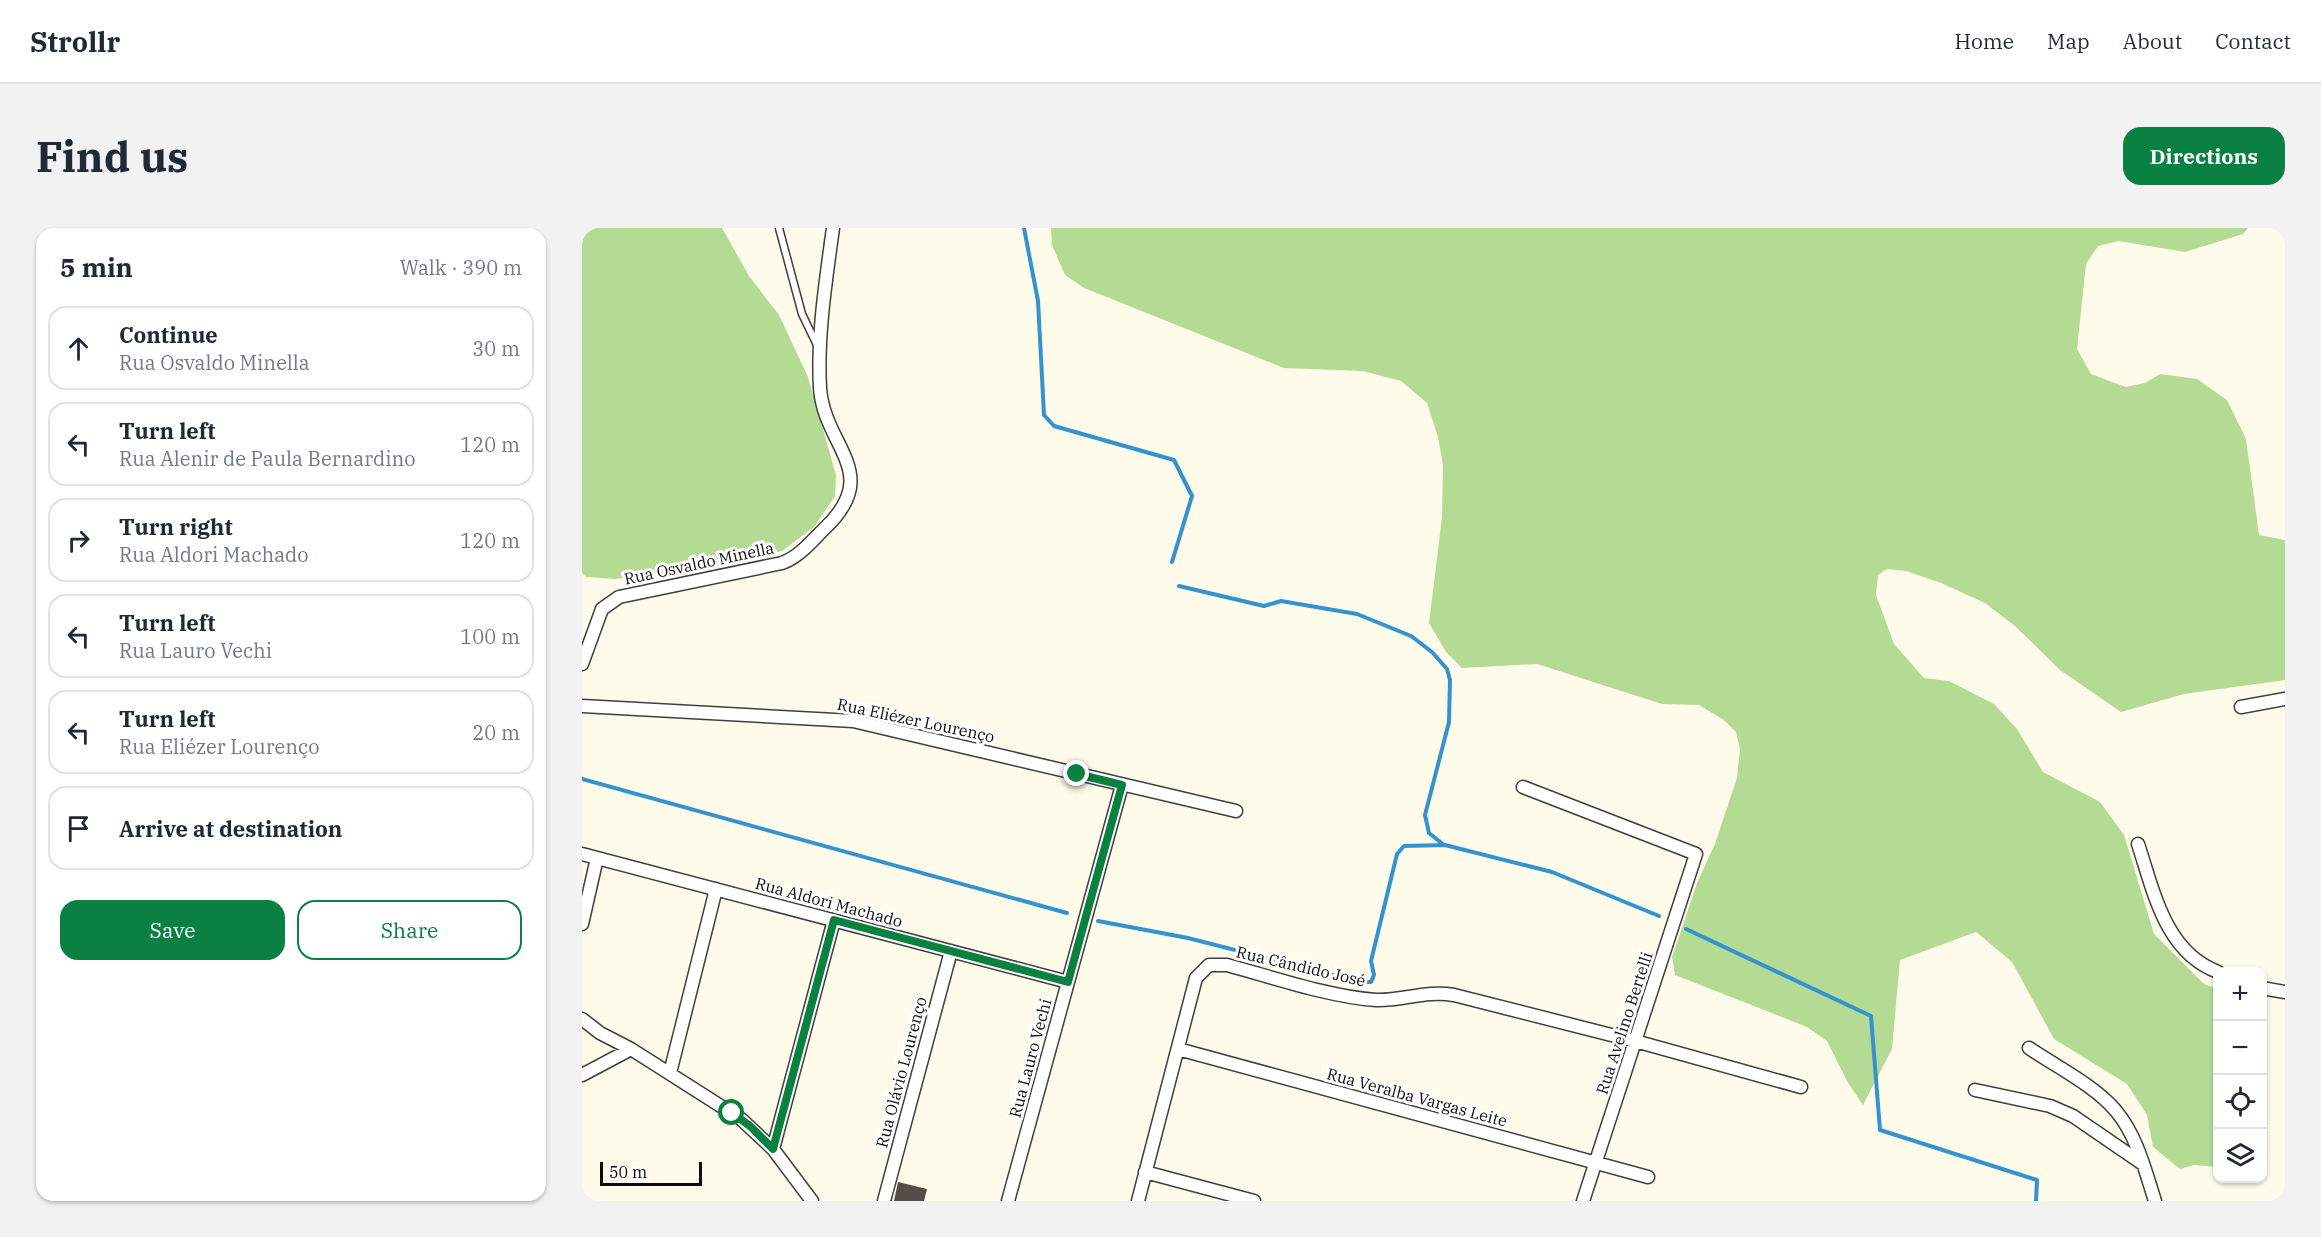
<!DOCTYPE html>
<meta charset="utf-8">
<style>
body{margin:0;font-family:"IBM Plex Serif",serif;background:#f2f2f3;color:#1f2937}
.controls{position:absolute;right:18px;bottom:18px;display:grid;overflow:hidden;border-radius:12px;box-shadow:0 2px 4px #0004}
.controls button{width:54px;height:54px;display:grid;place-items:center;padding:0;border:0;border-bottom:2px solid #e0e1e3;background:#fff;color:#1f2937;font:30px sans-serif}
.scale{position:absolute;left:18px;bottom:15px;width:102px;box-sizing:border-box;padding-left:6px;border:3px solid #0c0c0c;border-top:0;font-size:16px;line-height:21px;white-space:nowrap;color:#0c0c0c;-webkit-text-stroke:4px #fff;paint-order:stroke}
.stop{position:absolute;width:18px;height:18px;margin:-14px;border:4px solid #0b8043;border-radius:50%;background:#fff}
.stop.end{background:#0b8043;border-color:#fff;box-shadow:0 2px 6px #0008}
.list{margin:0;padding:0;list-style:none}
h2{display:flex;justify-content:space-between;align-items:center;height:78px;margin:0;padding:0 24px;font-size:26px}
h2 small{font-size:20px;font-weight:400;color:#747a83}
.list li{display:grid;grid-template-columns:39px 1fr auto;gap:18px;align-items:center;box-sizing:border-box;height:84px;margin:0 12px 12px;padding:0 12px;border:2px solid #e0e1e3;border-radius:18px}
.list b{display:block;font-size:22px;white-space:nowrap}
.list p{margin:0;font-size:20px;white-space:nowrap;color:#747a83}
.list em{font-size:20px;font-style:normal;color:#747a83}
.actions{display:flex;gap:12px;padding:18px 24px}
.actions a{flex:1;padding:14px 0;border:2px solid #0b8043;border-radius:18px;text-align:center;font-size:21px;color:#0b8043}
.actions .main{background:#0b8043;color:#fff}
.icon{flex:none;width:33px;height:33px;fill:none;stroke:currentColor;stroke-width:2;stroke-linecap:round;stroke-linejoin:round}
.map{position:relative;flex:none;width:1703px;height:973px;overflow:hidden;border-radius:18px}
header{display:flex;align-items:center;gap:36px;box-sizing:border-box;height:84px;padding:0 30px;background:#fff;border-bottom:2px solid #e0e1e3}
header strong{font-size:28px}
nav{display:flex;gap:33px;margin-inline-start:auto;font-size:21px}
.intro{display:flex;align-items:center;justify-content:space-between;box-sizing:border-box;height:144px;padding:0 36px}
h1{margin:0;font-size:42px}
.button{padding:15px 27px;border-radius:18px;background:#0b8043;color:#fff;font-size:21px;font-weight:700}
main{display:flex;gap:36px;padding:0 36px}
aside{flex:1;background:#fff;border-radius:18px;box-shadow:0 2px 4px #0004}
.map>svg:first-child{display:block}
.forest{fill:#b3db93}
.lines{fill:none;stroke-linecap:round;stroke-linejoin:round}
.stream{stroke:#3492d0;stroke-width:4}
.building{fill:#554d48}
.service-casing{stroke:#3f3f3f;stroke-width:9}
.minor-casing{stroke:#3f3f3f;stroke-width:15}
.service{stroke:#fff;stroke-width:6}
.minor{stroke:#fff;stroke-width:12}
.route{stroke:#0b8043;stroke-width:8}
.labels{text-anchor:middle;stroke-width:6;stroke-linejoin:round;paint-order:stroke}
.street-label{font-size:16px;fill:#0c0c0c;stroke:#fff}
</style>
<header>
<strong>Strollr</strong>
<nav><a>Home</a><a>Map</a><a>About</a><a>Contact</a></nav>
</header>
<div class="intro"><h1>Find us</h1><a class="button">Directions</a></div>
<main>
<aside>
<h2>5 min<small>Walk · 390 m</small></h2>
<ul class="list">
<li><svg class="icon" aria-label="ahead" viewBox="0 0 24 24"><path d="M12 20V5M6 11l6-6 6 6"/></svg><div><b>Continue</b><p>Rua Osvaldo Minella</p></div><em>30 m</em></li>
<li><svg class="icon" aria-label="left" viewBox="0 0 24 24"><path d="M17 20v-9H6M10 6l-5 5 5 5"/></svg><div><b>Turn left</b><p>Rua Alenir de Paula Bernardino</p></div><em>120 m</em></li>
<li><svg class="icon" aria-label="right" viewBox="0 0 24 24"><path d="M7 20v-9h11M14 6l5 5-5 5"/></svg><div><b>Turn right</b><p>Rua Aldori Machado</p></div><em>120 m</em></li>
<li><svg class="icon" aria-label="left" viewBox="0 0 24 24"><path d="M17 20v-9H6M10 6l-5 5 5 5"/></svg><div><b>Turn left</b><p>Rua Lauro Vechi</p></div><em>100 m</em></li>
<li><svg class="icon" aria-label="left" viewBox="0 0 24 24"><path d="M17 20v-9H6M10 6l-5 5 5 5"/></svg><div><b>Turn left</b><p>Rua Eliézer Lourenço</p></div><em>20 m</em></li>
<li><svg class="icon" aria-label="arrive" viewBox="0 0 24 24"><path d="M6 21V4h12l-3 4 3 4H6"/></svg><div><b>Arrive at destination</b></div></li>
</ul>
<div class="actions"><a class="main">Save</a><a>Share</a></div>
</aside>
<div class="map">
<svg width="1703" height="973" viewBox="0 0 1703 973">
<rect width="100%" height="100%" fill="#fffbea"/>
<path class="forest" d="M0,0H140L167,48L197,87L226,149L254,247L253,268L232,299L200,323L95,343L33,351L4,349L0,345Z
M469,0H1666L1661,6L1603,24L1537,13L1516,18L1504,36L1495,121L1509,146L1544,159L1563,155L1578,146L1615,151L1645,172L1664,211L1677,307L1703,312V452L1602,466L1539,484L1478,442L1433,398L1403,375L1359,355L1324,343L1305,341L1296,347L1294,367L1312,416L1342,450L1367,453L1412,476L1435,501L1461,544L1518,574L1542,607L1572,706L1622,756L1635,761V939L1612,937L1598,941L1571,919L1565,887L1545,856L1472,811L1430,734L1394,704L1318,732L1310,821L1281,877L1265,853L1245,813L1225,799L1093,747L1090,729L1115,655L1133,616L1155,550L1158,521L1154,504L1142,492L1117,477L1080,476L955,436L880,440L864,424L847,395L860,289L861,237L856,209L845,175L819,153L781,143L702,140L502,60L483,47L470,17Z"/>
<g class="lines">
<path class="stream" d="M442,0L456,73L462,187L472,198L592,232L610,268L590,334
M597,358L682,378L699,373L775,386L829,408L850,424L865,441L868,452L867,494L843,587L847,605L862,617
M0,551L485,685
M516,693L606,710L778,754H789L792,747L789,733L815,626L822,618L863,617L970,644L1077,688
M1104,701L1289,788L1298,902L1455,952L1454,973"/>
</g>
<path class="building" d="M316,954L345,961L342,973H312Z"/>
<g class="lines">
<g class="service-casing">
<path id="service" d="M197,0L220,86L235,117"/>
</g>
<g class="minor-casing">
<path id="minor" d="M0,436L20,381L37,369L200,335C217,329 230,313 242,301C302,245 242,219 238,160C235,107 244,52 251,0
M0,478L271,493L654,583
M1659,479L1703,471
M941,559L1114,626L1001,973
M1556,616C1572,664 1583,724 1636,744
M0,626L486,754
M0,696L15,630
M1680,760L1703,764
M0,791L18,805L49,821L159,891L191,921L230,973
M1447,820C1472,837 1515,859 1534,883C1555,908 1563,942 1573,973
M596,821L1066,949
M88,845L134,661
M0,847L49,821
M1393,862L1468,878L1491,888L1561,936
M191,921L252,692
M563,944L672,973
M302,973L369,723
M426,973L540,557
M556,973L614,750L627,737H645C690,749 748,769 794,772C821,773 843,762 872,767L1053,813L1219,859"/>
</g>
<use href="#service" class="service"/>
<use href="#minor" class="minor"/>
</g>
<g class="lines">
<path class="route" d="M150,885L168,898L191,921L252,692L486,754L540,557L495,546"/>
</g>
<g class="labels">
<g class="street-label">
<text transform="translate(117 335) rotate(-12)" y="6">Rua Osvaldo Minella</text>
<text transform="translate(334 492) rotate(12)" y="6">Rua Eliézer Lourenço</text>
<text transform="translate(247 674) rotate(15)" y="6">Rua Aldori Machado</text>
<text transform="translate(719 738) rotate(13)" y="6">Rua Cândido José</text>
<text transform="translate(1042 795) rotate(-72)" y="6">Rua Avelino Bertelli</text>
<text transform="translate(448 830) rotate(-75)" y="6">Rua Lauro Vechi</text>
<text transform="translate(319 844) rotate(-75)" y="6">Rua Olávio Lourenço</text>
<text transform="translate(835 869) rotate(15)" y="6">Rua Veralba Vargas Leite</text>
</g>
</g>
</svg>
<div class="controls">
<button>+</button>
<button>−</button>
<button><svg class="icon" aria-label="locate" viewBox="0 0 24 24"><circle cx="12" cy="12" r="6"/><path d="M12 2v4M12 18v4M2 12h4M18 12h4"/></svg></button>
<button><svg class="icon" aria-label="layers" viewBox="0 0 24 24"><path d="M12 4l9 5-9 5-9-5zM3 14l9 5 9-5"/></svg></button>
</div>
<div class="scale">50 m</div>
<div class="stop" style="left:150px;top:885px"></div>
<div class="stop end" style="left:495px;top:546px"></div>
</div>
</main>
